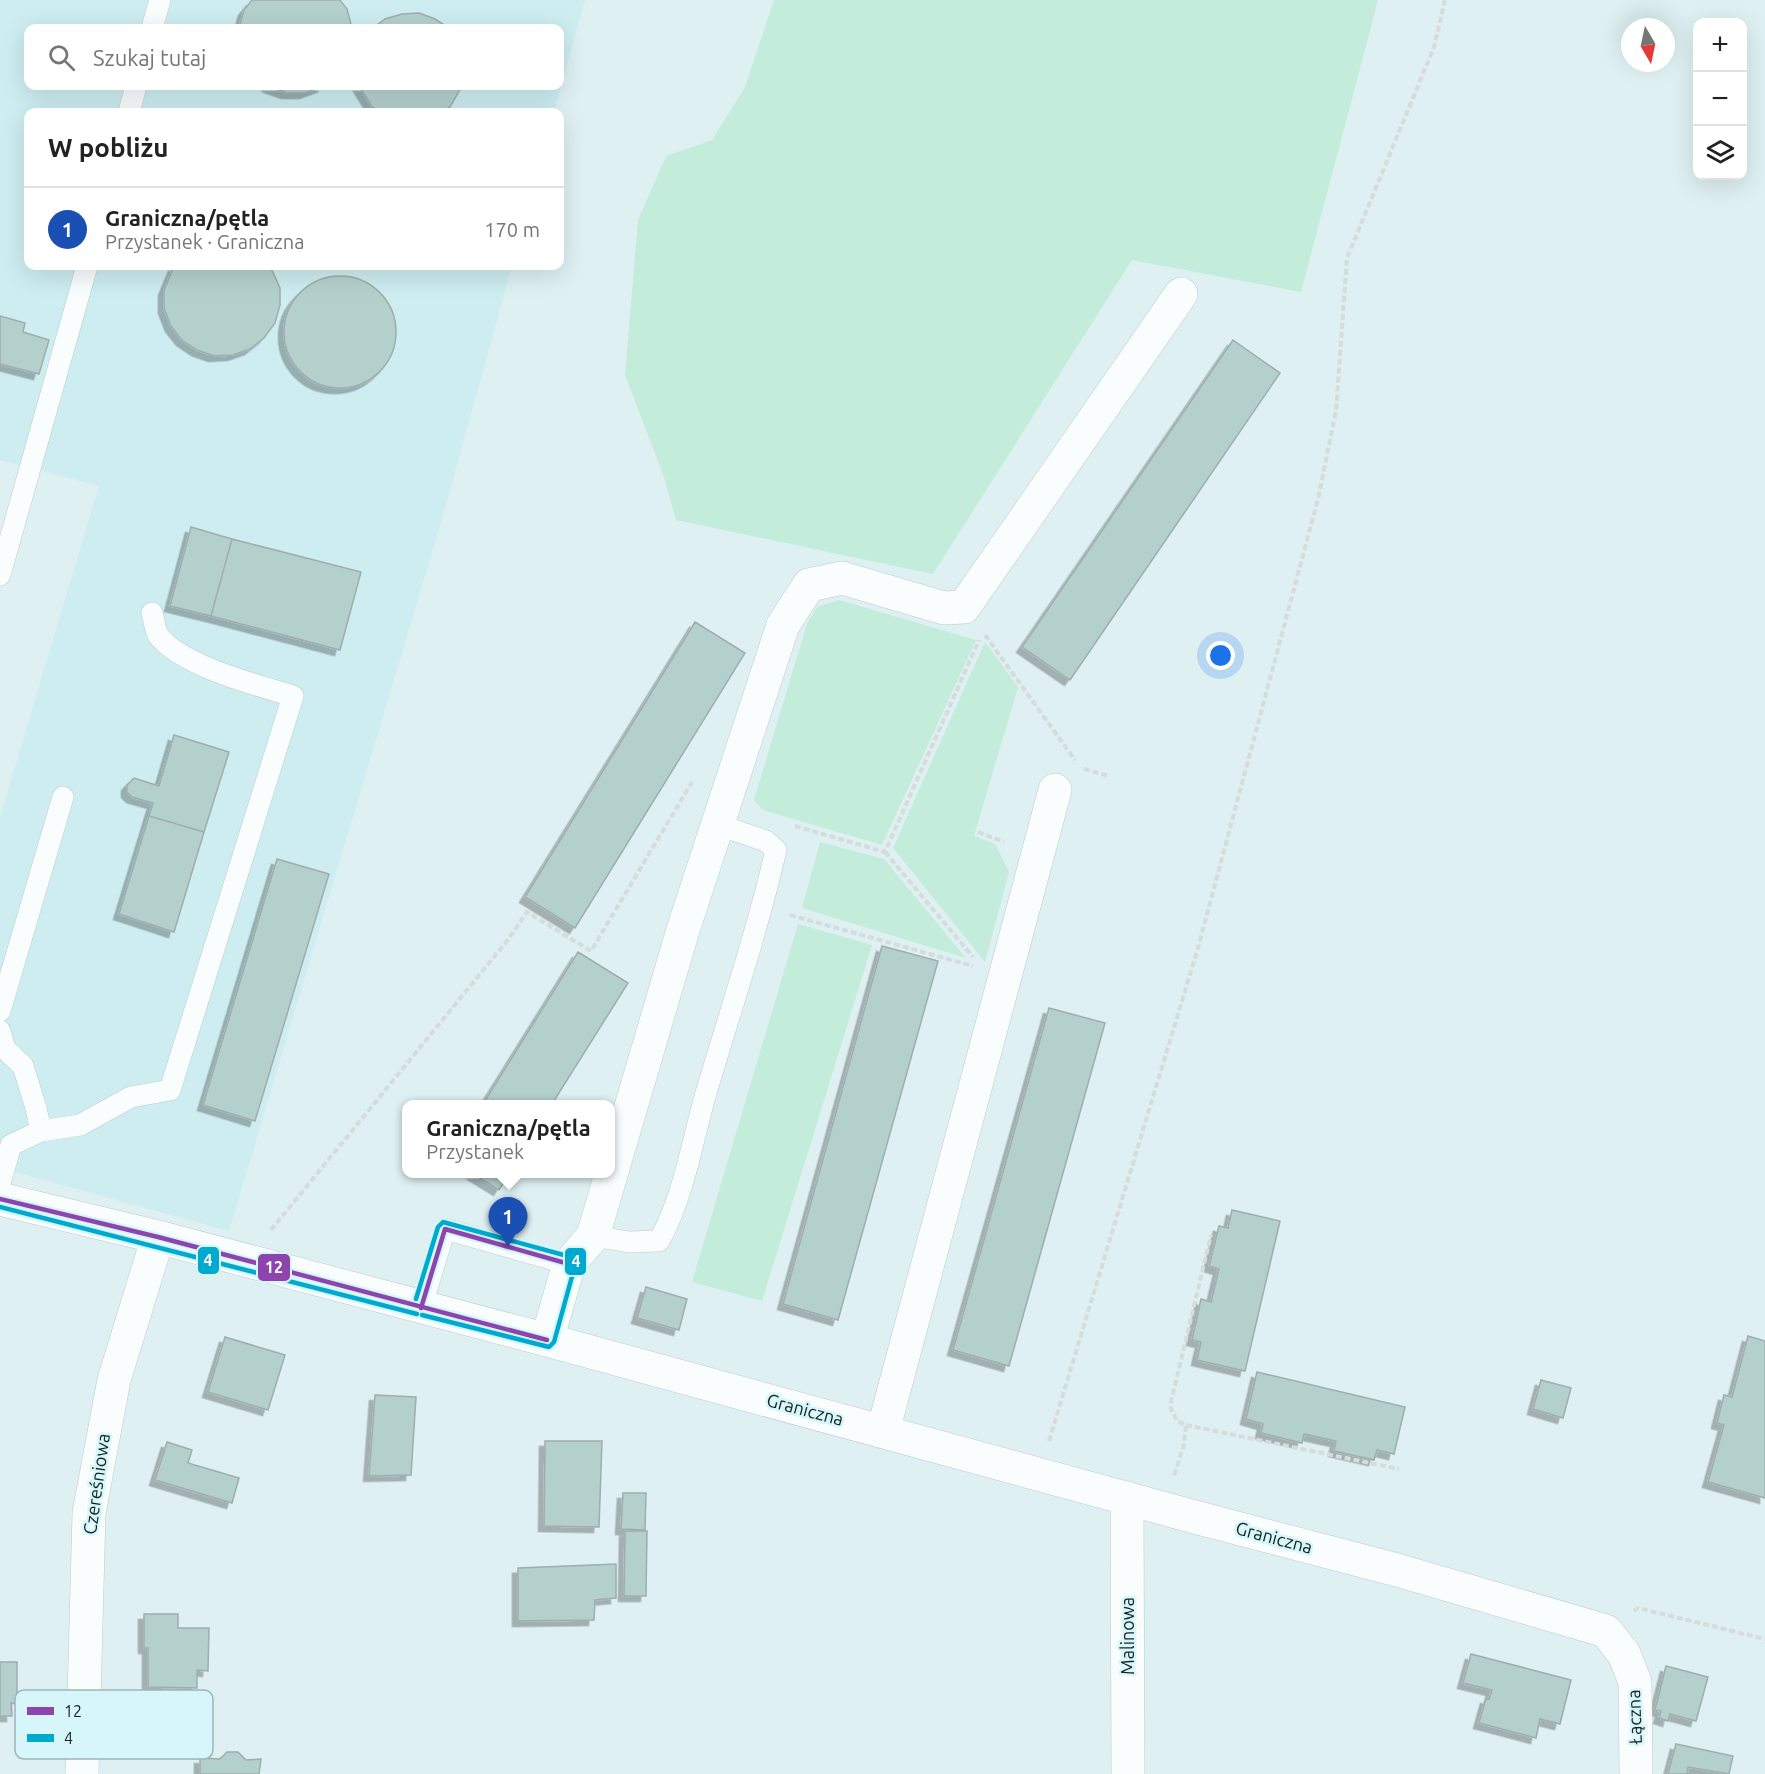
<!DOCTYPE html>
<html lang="pl">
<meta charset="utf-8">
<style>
body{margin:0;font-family:Ubuntu,sans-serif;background:#f6f6f6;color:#222}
.controls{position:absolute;right:18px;top:18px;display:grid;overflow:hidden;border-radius:12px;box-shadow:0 6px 24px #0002}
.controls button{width:54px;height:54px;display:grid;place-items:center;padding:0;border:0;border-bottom:2px solid #e0e0e0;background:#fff;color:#222;font:30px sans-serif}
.compass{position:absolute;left:1621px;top:18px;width:54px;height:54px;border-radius:50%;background:#fff;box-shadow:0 6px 24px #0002;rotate:171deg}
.you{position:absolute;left:1221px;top:656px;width:21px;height:21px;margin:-15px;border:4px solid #fff;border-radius:50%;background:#1a73e8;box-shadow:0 0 0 9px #1a73e833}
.badge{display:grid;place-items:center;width:39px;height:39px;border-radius:50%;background:#0b8043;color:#fff;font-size:20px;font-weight:700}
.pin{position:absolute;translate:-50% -50px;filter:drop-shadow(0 2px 3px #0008)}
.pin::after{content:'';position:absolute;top:32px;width:21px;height:18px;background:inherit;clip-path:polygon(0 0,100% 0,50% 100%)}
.popup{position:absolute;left:402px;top:1100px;width:213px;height:78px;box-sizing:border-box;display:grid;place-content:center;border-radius:12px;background:#fff;filter:drop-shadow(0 2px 4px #0005);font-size:20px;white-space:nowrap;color:#767676}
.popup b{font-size:22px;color:#222}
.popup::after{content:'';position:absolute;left:50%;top:100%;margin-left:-12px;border:12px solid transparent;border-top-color:#fff}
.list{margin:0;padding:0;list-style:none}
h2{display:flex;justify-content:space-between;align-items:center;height:78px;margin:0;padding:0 24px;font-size:26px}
h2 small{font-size:20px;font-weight:400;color:#767676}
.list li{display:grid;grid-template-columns:39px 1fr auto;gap:18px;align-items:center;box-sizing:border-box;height:84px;padding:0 24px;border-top:2px solid #e0e0e0}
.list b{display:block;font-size:22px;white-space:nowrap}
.list p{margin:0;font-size:20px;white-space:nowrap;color:#767676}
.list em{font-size:20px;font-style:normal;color:#767676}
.icon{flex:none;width:33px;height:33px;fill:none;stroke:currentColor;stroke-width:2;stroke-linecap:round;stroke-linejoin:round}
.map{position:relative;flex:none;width:1765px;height:1774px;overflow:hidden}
.search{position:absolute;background:#fff;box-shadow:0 6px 24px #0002;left:24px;top:24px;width:540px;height:66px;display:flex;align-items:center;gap:15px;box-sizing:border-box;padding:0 21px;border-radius:12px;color:#767676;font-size:22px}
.panel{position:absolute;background:#fff;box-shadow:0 6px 24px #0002;left:24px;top:108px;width:540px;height:162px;border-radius:12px}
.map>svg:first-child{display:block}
.built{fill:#cdedf0;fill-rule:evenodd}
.green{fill:#c4ecdb}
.building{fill:#b4d0cd;stroke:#9fadad;stroke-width:1.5;filter:url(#shadow)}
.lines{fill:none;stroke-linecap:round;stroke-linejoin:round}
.lane-casing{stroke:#bdcbcd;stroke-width:22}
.street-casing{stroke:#bdcbcd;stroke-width:34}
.path{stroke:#d6dbdb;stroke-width:4;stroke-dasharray:6 3;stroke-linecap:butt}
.lane{stroke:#fafdfd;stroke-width:21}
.street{stroke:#fafdfd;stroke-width:33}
.bus-1-casing{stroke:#d6f6fa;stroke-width:9}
.bus-2-casing{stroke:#d6f6fa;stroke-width:9}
.bus-1{stroke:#8e44ad;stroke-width:4.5}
.bus-2{stroke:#00a9ce;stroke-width:4.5}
.labels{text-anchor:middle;stroke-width:5;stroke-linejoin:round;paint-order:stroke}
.street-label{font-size:18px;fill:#152122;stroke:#d6f6fa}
.key{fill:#d6f6fa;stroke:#9cb6b9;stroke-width:1.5}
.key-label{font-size:16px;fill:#152122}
.line-badge{stroke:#d6f6fa;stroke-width:2}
.badge-label{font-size:16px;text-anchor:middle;font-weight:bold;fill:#fff}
</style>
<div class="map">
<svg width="1765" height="1774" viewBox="0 0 1765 1774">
<defs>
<filter id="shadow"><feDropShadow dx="-5.5" dy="5.5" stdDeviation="0" flood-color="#0004"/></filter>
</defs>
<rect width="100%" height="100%" fill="#def0f2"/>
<path class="built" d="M0,0H585L554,112H28V266H512L442,519L229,1231L0,1168V817L99,486L0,460ZM28,28H560V86H28Z"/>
<path class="green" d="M774,0H1378L1301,292L1132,260L933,574L676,520L664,477L625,375L638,220L666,156L712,140L745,87Z
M839,600L976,640L882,845L763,810L754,800L807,624L817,607Z
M985,642L1018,687L974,836L995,844L1009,872L985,962L893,848Z
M820,842L884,859L966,958L802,908Z
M798,924L872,945L762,1301L692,1282Z"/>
<path class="building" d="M252,0H340L347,9L352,28H239L244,10Z
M419,13L435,19L449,28H373L385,19L402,14Z
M267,86H324L305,93H287Z
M359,86H462L450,107L442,112H380L372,107Z
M174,266H270L280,288V305L275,323L264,338L250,349L233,355L214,356L197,350L182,340L171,326L164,308V290Z
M284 332a56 56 0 1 1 112 0a56 56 0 1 1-112 0Z
M0,316L25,323L23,332L49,340L39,374L0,364Z
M1233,340L1280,373L1070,680L1022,647Z
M191,527L232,539L211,616L170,606Z
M232,539L361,572L340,650L211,616Z
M695,622L745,653L575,928L525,897Z
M174,735L229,752L204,832L149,816L153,803L132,797L127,792V785L134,778L159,786Z
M149,816L204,832L174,932L119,914Z
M277,859L329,874L255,1121L203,1105Z
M882,946L938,961L838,1320L783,1304Z
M578,952L628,983L552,1104H483Z
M1049,1008L1105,1023L1009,1366L953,1350Z
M473,1174H509L499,1190Z
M1232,1210L1280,1221L1245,1371L1197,1360L1201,1342L1192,1340L1201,1299L1211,1302L1219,1269L1209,1266L1219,1226L1228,1228Z
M646,1287L687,1299L679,1330L637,1318Z
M1748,1336L1765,1341V1498L1708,1482L1724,1425L1717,1423L1724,1395L1732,1397Z
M225,1337L285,1355L268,1410L208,1392Z
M1257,1372L1405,1407L1394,1454L1377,1450L1374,1460L1334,1451L1336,1441L1304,1434L1302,1443L1261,1433L1263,1424L1246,1419Z
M1541,1380L1571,1388L1563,1418L1533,1409Z
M375,1395L416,1397L411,1475L369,1476Z
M545,1441H602L599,1527L544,1526Z
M167,1442L192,1450L188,1463L239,1478L232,1503L155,1480Z
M623,1493H646L645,1530L621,1529Z
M625,1531H647L646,1596H624Z
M616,1564V1598L595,1600L594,1620L518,1621V1568Z
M144,1614H178V1628H209L208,1671L197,1670V1688L148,1687V1648H144Z
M1471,1654L1571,1680L1560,1724L1540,1719L1536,1738L1479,1723L1486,1698L1489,1699L1492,1690L1463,1683Z
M0,1662H17V1704L11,1703L12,1716H0Z
M1666,1666L1708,1677L1696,1721L1670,1714L1668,1721L1659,1718L1661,1711L1655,1710Z
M1676,1744L1733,1756L1729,1774L1688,1767L1687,1774H1668Z
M227,1752H238L246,1760L261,1759L259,1774H200V1758L220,1759Z"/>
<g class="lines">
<g class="lane-casing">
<path id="lane" d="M152,28L160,0
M129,112L136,86
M0,575L87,266
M0,1011L63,797
M0,1031L5,1049L23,1066L36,1108L41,1131
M0,1183L11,1145L41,1131L80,1125L131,1097L170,1090L293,696C259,686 179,665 158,635C155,630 154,619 152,613
M593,1236L629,1242L659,1241C684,1196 692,1142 706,1093C730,1012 757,932 776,850L766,841L719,825
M421,1308L445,1229L569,1264"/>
</g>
<g class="street-casing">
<path id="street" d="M0,1199L158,1237L547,1340L1191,1516L1397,1570L1606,1631L1624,1654L1635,1682L1636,1774
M547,1340L569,1264L593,1236L683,930L783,625L809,585L842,578L944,608L964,607L1181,294
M883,1431L1055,790
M1127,1498L1128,1774
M82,1774L89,1513L114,1380L158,1237"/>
</g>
<path class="path" d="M985,635L1075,760
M1084,769L1109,776
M795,826L885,852L979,640
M978,832L1004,842
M885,852L973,957
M790,915L973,966
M271,1230L507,941L527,912L591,951L692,782
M1186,1425L1399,1469
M1049,1441L1198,948L1318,499L1336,411L1347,258L1434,47L1445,0
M1174,1475L1184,1445L1186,1425L1177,1421L1170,1406L1211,1235
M1634,1611L1638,1608L1765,1639"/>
<use href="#lane" class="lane"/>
<use href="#street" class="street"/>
<g class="bus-1-casing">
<path id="bus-1" d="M0,1199L158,1237L547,1340
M421,1308L445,1229L569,1264"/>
</g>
<g class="bus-2-casing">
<path id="bus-2" d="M0,1207L417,1314
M416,1299L438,1227L443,1222L571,1257L576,1262L554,1342L549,1347L422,1315"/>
</g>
<use href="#bus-1" class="bus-1"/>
<use href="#bus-2" class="bus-2"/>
</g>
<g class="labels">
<g class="street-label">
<text transform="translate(805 1410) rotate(15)" y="6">Graniczna</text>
<text transform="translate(97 1484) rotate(-82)" y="6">Czereśniowa</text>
<text transform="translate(1274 1538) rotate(15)" y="6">Graniczna</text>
<text transform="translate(1128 1636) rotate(-90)" y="6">Malinowa</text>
<text transform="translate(1635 1717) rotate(-92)" y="6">Łączna</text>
</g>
</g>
<rect x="15" y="1690" width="198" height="69" rx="9" class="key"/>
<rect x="27" y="1707" width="27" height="8" fill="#8e44ad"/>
<rect x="27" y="1734" width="27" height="8" fill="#00a9ce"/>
<g class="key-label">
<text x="64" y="1717">12</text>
<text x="64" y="1744">4</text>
</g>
<g class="line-badge">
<rect x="197" y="1246" width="23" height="29" rx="6" fill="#00a9ce"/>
<rect x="564" y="1247" width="23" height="29" rx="6" fill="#00a9ce"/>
<rect x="257" y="1253" width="34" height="29" rx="6" fill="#8e44ad"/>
</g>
<g class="badge-label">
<text x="208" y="1266">4</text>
<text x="576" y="1267">4</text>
<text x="274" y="1273">12</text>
</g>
</svg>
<div class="controls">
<button>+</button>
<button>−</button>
<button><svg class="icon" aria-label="layers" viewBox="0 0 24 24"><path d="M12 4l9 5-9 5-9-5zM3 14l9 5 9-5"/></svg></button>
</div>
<svg class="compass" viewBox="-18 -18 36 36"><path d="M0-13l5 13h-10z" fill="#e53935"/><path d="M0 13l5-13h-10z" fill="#767676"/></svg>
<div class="you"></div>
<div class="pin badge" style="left:508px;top:1247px;background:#1a4fb4">1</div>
<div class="popup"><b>Graniczna/pętla</b>Przystanek</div>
<div class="search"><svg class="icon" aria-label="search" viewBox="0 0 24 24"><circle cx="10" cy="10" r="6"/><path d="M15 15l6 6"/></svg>Szukaj tutaj</div>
<section class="panel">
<h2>W pobliżu<small></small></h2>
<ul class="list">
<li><span class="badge" style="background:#1a4fb4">1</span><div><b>Graniczna/pętla</b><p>Przystanek · Graniczna</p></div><em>170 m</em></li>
</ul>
</section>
</div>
